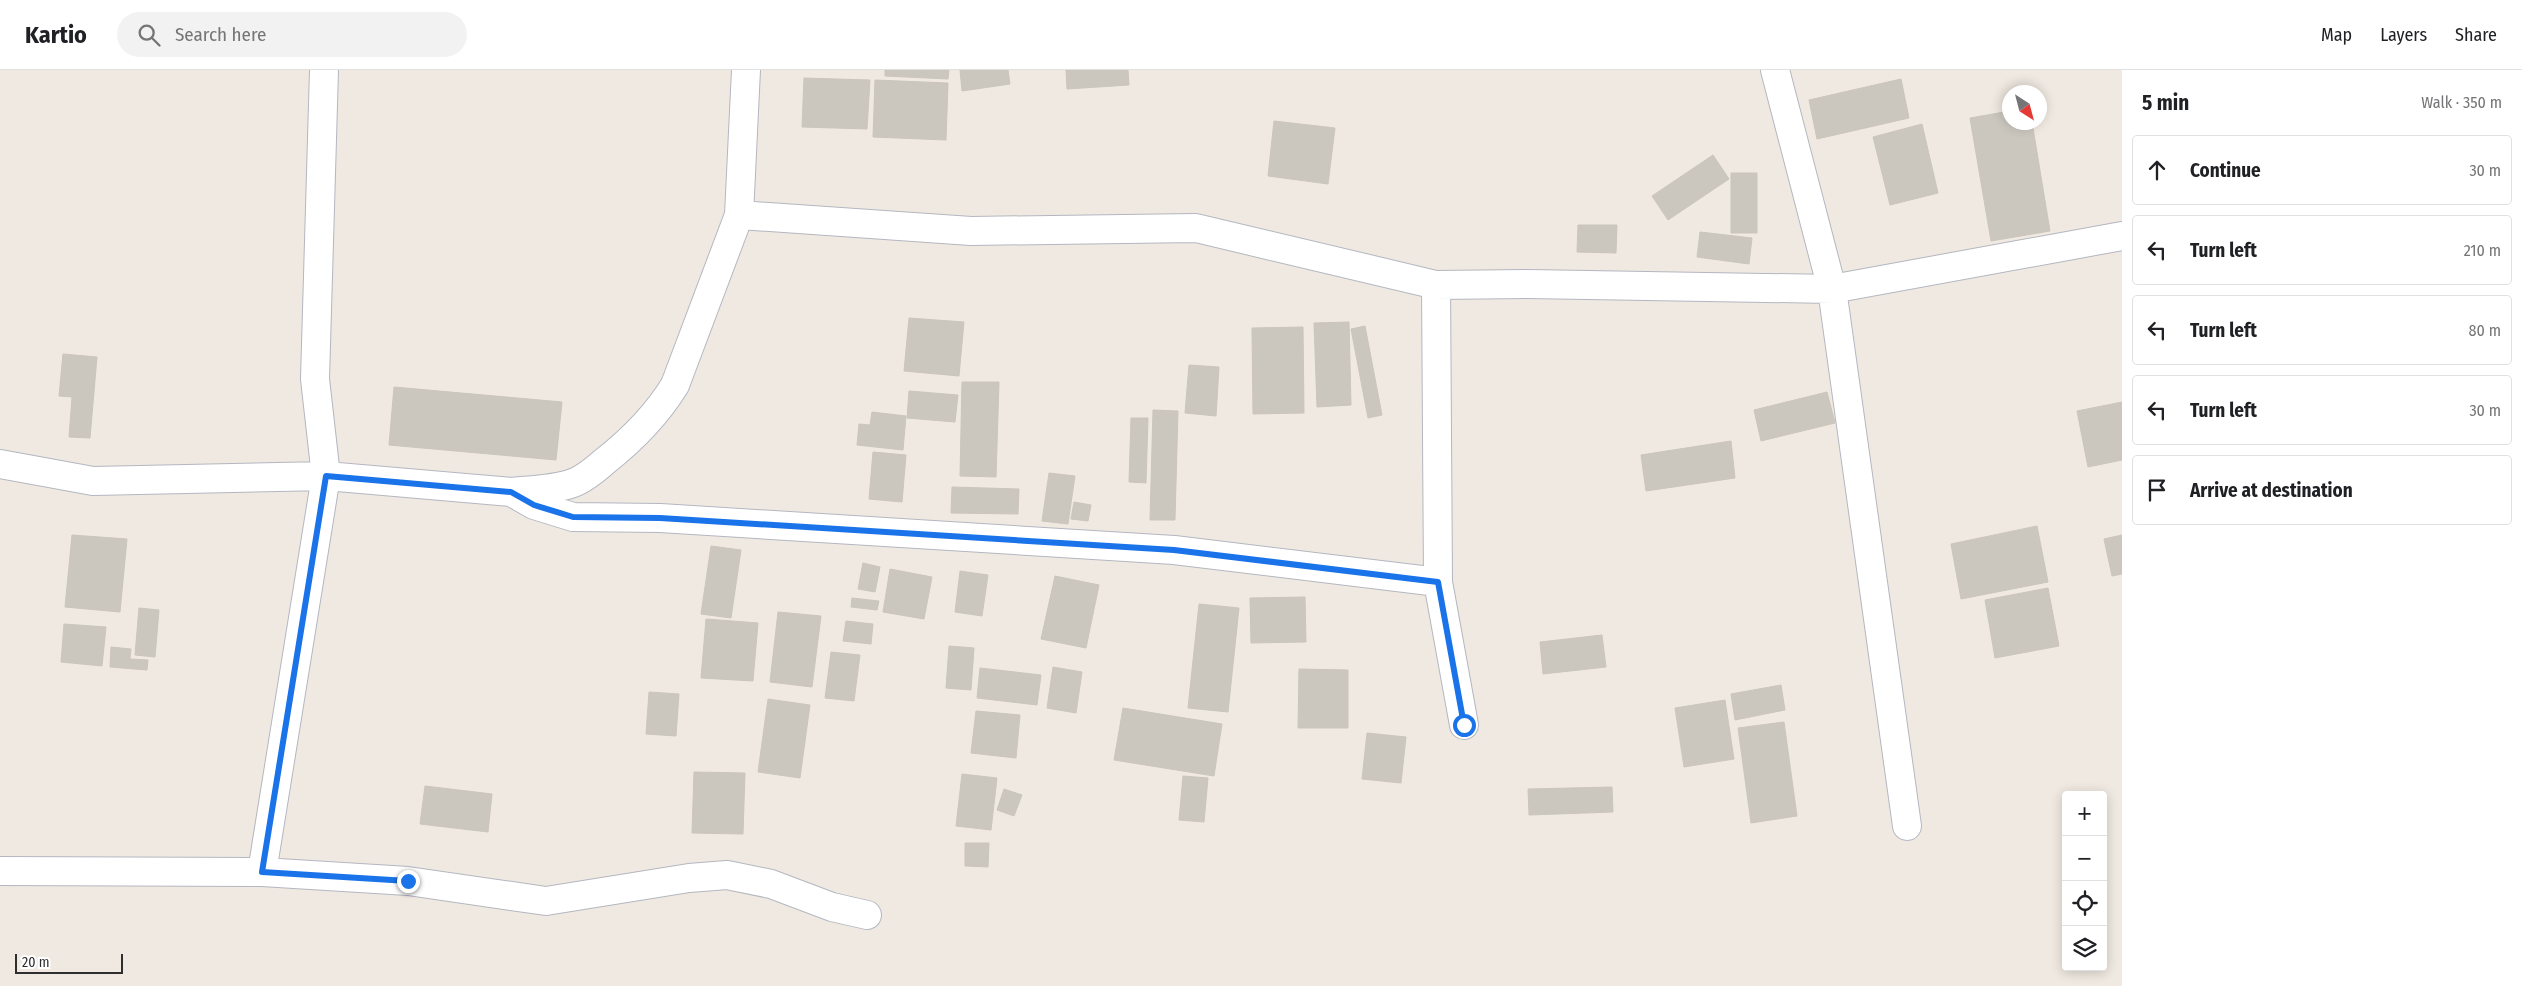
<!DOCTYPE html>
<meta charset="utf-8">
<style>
body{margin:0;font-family:"Fira Sans Condensed",sans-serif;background:#f2f2f2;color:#202124}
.controls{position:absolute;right:15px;bottom:15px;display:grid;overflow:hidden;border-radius:5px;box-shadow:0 2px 12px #0003}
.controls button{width:45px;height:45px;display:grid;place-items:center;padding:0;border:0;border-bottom:1px solid #e0e0e0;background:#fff;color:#202124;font:25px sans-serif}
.compass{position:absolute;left:2002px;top:15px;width:45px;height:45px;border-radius:50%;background:#fff;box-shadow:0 2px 12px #0003;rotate:144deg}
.scale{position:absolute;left:15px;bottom:12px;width:108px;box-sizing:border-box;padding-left:5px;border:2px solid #2e2e2e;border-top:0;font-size:14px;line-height:18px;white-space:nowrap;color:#2e2e2e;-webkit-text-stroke:4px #fff;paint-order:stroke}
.stop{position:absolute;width:15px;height:15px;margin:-11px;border:4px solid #1a73e8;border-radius:50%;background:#fff}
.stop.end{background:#1a73e8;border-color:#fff;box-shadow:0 1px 5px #0008}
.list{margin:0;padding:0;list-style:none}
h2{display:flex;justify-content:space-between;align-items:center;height:65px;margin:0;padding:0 20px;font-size:21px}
h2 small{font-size:16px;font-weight:400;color:#757577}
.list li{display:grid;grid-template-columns:32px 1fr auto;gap:15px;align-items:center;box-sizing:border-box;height:70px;margin:0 10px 10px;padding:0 10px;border:1px solid #e0e0e0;border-radius:5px}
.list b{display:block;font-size:19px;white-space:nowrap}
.list em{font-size:16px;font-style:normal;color:#757577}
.icon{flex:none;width:28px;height:28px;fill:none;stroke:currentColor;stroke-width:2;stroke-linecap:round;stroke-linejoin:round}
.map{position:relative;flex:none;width:2122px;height:916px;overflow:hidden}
header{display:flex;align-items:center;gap:30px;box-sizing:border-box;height:70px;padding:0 25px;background:#fff;border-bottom:1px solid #e0e0e0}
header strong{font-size:24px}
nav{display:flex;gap:28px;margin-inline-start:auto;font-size:18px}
.search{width:350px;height:45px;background:#f2f2f2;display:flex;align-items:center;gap:12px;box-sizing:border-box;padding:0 18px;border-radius:28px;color:#757577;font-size:19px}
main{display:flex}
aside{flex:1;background:#fff}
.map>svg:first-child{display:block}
.building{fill:#cbc7bf;stroke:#cbc5ba}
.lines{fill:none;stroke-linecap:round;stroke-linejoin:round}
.street-casing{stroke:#b4b7c1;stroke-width:30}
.street{stroke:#fff;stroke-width:28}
.route{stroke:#1a73e8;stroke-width:6}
</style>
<header>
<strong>Kartio</strong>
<div class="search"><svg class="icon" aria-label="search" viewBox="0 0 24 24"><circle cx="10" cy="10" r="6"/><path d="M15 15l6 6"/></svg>Search here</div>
<nav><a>Map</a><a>Layers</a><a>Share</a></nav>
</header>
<main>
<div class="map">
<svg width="2122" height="916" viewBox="0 0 2122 916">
<rect width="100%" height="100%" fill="#efe9e1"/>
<path class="building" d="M885,0H949L948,9L885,6Z
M960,0H1008L1010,14L962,21Z
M1066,0H1128L1129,15L1067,19Z
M804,8L870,10L867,59L802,57Z
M1901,9L1909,48L1817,69L1809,30Z
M875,10L948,13L946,70L873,67Z
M2010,41V52H2032L2050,161L1991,171L1970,48Z
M1274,51L1335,58L1328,114L1268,106Z
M1922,54L1938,123L1890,135L1873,67Z
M1713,85L1729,109L1668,150L1652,126Z
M1731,103H1757V163H1731Z
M1578,155H1617L1616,183L1577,182Z
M1700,162L1752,168L1749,194L1697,187Z
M909,248L964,252L959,306L904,301Z
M1349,252L1351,335L1317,337L1314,253Z
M1365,256L1382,345L1368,348L1351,259Z
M1303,257L1304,343L1253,344L1252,258Z
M63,284L97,287L90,368L69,367L72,327L59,326Z
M1189,295L1219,297L1216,346L1185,343Z
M962,312H999L996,407L960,406Z
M394,317L562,332L556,390L389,375Z
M909,321L958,325L955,352L907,348Z
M1827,322L1835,353L1761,371L1754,340Z
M2122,332V390L2088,397L2077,341Z
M1153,340L1178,341L1175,450H1150Z
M872,342L906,346L903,380L857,375L859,354L870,355Z
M1131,348H1148L1146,413L1129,412Z
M1731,371L1735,408L1646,421L1641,385Z
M873,382L906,385L902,432L869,429Z
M1049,403L1075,406L1068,454L1042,451Z
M952,417L1019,419L1018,444L951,443Z
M1074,432L1091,435L1088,451L1071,449Z
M2037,456L2048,512L1961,529L1951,474Z
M72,465L127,469L120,542L65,537Z
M2122,465V504L2112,506L2104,469Z
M711,476L741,480L731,548L701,544Z
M863,493L880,497L875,522L858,519Z
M890,499L932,507L924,549L883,542Z
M960,501L988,505L982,546L955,542Z
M1055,506L1099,515L1086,578L1041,569Z
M2048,518L2059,576L1995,588L1985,530Z
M1305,527L1306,572L1251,573L1250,528Z
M852,528L879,531L877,540L851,537Z
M1199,534L1239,538L1228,642L1188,638Z
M139,538L159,540L155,587L135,585Z
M778,542L821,546L812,617L770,612Z
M706,549L758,553L753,611L701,608Z
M846,551L873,554L871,574L843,571Z
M64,554L106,557L102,596L61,592Z
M1602,565L1606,597L1543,604L1540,572Z
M949,576L974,578L971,620L946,618Z
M111,577L131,579L130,589L148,590L147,600L110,597Z
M831,582L860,585L854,631L825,628Z
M1053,597L1082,602L1076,643L1047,638Z
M980,598L1041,605L1037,635L977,628Z
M1299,599L1348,600V658H1298Z
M1781,615L1785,640L1735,650L1731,624Z
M649,622L679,624L676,666L646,664Z
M768,629L810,635L800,708L758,702Z
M1725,630L1734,689L1684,697L1675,638Z
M1123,638L1222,654L1214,706L1114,690Z
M976,641L1020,645L1016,688L971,683Z
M1784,652L1797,746L1751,753L1738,658Z
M1367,663L1406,667L1401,713L1362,709Z
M694,702L745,703L743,764L692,763Z
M962,704L997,708L991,760L956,756Z
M1183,706L1208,708L1204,752L1179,750Z
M425,716L492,724L488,762L420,754Z
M1612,717L1613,742L1529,745L1528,719Z
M1004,719L1022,725L1014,746L997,740Z
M965,773H989L988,797L965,796Z"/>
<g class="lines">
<g class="street-casing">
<path id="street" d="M1775,0L1832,219L1907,756
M739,145L971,161L1196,158L1436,215L1528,214L1832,219L2122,166
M1436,215L1438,512L1464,655
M0,394L93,411L326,406L511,422C531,420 553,420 573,413C584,409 596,399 605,391C633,369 656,346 675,315L739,145L746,0
M513,423L534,435L573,447L660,448L1174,480L1438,512
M0,801L262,802L408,811L546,831L689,808L727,805L771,814L832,837L867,845
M262,802L326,406L315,309L324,0"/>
</g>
<use href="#street" class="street"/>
</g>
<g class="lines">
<path class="route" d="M408,811L262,802L326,406L511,422L534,435L573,447L660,448L1174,480L1438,512L1464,655"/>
</g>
</svg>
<div class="controls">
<button>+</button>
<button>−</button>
<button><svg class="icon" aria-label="locate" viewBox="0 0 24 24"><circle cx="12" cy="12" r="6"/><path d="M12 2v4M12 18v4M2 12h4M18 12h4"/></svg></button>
<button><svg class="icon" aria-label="layers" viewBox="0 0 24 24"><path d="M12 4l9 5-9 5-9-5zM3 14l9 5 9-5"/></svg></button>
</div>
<svg class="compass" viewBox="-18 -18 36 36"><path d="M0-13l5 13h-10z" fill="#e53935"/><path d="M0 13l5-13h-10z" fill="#757577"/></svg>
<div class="scale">20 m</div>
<div class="stop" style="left:1464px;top:655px"></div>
<div class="stop end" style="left:408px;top:811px"></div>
</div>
<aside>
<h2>5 min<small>Walk · 350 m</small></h2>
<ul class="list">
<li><svg class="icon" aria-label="ahead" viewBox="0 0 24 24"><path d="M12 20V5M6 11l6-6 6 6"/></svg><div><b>Continue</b></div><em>30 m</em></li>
<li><svg class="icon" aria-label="left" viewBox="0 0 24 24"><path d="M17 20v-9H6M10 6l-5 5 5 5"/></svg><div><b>Turn left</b></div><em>210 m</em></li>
<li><svg class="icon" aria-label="left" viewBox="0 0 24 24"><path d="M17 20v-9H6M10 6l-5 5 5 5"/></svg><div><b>Turn left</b></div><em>80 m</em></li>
<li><svg class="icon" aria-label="left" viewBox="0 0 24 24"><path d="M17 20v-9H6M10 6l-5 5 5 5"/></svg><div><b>Turn left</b></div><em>30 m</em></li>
<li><svg class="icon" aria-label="arrive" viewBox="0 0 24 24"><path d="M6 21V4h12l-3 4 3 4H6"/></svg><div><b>Arrive at destination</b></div></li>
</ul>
</aside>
</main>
